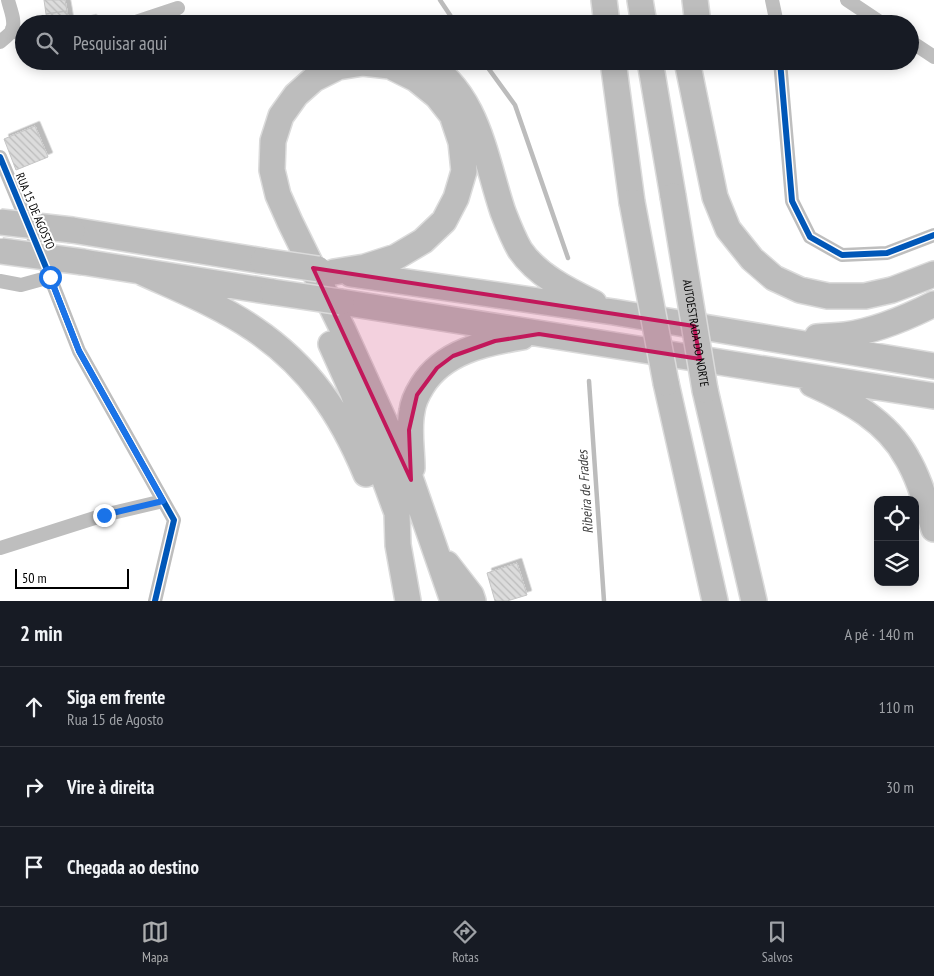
<!DOCTYPE html>
<html lang="pt">
<meta charset="utf-8">
<style>
body{margin:0;font-family:"PT Sans Narrow",sans-serif;background:#242831;color:#f1f3f6}
.controls{position:absolute;right:15px;bottom:15px;display:grid;overflow:hidden;border-radius:10px;box-shadow:0 2px 12px #0003}
.controls button{width:45px;height:45px;display:grid;place-items:center;padding:0;border:0;border-bottom:1px solid #363941;background:#171b24;color:#f1f3f6;font:25px sans-serif}
.scale{position:absolute;left:15px;bottom:12px;width:114px;box-sizing:border-box;padding-left:5px;border:2px solid #000;border-top:0;font-size:14px;line-height:18px;white-space:nowrap;color:#000;-webkit-text-stroke:4px #fff;paint-order:stroke}
.stop{position:absolute;width:15px;height:15px;margin:-11px;border:4px solid #1a73e8;border-radius:50%;background:#fff}
.stop.end{background:#1a73e8;border-color:#fff;box-shadow:0 1px 5px #0008}
.list{margin:0;padding:0;list-style:none}
h2{display:flex;justify-content:space-between;align-items:center;height:65px;margin:0;padding:0 20px;font-size:21px}
h2 small{font-size:16px;font-weight:400;color:#9ea1a6}
.list li{display:grid;grid-template-columns:32px 1fr auto;gap:15px;align-items:center;box-sizing:border-box;height:80px;padding:0 20px;border-top:1px solid #363941}
.list b{display:block;font-size:19px;white-space:nowrap}
.list p{margin:0;font-size:16px;white-space:nowrap;color:#9ea1a6}
.list em{font-size:16px;font-style:normal;color:#9ea1a6}
.icon{flex:none;width:28px;height:28px;fill:none;stroke:currentColor;stroke-width:2;stroke-linecap:round;stroke-linejoin:round}
.map{position:relative;flex:none;width:934px;height:601px;overflow:hidden}
.search{position:absolute;background:#171b24;box-shadow:0 2px 12px #0003;left:15px;right:15px;top:15px;height:55px;display:flex;align-items:center;gap:12px;box-sizing:border-box;padding:0 18px;border-radius:28px;color:#9ea1a6;font-size:19px}
.sheet{height:305px;background:#171b24}
nav{display:flex;justify-content:space-around;align-items:center;box-sizing:border-box;height:70px;border-top:1px solid #363941;background:#171b24;font-size:14px;color:#9ea1a6}
nav a{display:grid;justify-items:center;gap:2px}
nav .on{color:#adaeaf}
.map>svg:first-child{display:block}
.lines{fill:none;stroke-linecap:round;stroke-linejoin:round}
.stream{stroke:#bcbcbc;stroke-width:4.5}
.building{fill:url(#building-back-hatch);stroke:#c5c5c5;filter:url(#shadow)}
.highway-casing{stroke:#dbdbdb;stroke-width:28}
.street{stroke:#bebebe;stroke-width:14}
.highway{stroke:#bdbdbd;stroke-width:25}
.highway-bridge-casing{stroke:#dbdbdb;stroke-width:28;stroke-linecap:butt}
.highway-bridge{stroke:#bdbdbd;stroke-width:25}
.cycleway-casing{stroke:#fff;stroke-width:9}
.cycleway{stroke:#0057b8;stroke-width:6}
.route{stroke:#1a73e8;stroke-width:6}
.marked{fill:#c2185b;fill-opacity:0.2;stroke:#c2185b;stroke-width:4;stroke-linejoin:round}
.labels{text-anchor:middle;stroke-width:4;stroke-linejoin:round;paint-order:stroke}
.street-label{font-size:12px;fill:#000;stroke:#fff}
.water-label{font-size:14px;font-style:italic;fill:#404040;stroke:#fff}
</style>
<div class="map">
<svg width="934" height="601" viewBox="0 0 934 601">
<defs>
<pattern id="building-back-hatch" width="6" height="6" patternUnits="userSpaceOnUse" patternTransform="scale(1.25)"><rect width="6" height="6" fill="#dcdcdc"/><path d="M-1 5l2 2M0 0l6 6M5-1l2 2" fill="none" stroke="#bbb"/></pattern>
<filter id="shadow"><feDropShadow dx="4.5" dy="-4.5" stdDeviation="0" flood-color="#0004"/></filter>
</defs>
<rect width="100%" height="100%" fill="#fff"/>
<g class="lines">
<path class="stream" d="M440,0L456,24
M483,61L515,105L568,258
M589,381L604,601"/>
</g>
<path class="building" d="M44,0H65L67,11L46,14Z
M67,11L69,24H48L46,14Z
M92,19L93,24H74Z
M35,126L48,157L16,170L4,139Z
M517,563L527,595L507,601H495L487,573Z"/>
<g class="lines">
<g class="highway-casing">
<path id="highway" d="M604,0L607,24
M640,0L644,24
M695,0L698,24
M423,61C478,91 485,159 503,212C508,225 513,238 520,250C537,275 567,290 594,303
M613,61L632,202
M650,61L673,196
M687,61L715,197L728,229L752,259L774,278L800,290L828,296H865L892,290L934,274
M72,230L263,261
M83,262L273,292
M139,271C178,289 219,305 254,329C309,366 341,414 366,474
M334,272L365,267L396,257L423,241L444,221L456,198L464,171L461,142L452,115L437,96L416,79L390,66L363,63L338,67L314,79L296,95L281,116L273,141L272,170L278,195L290,222L343,330L411,480L453,601
M351,274L614,312L934,366
M341,302L934,396
M817,337C826,336 836,336 845,335C876,331 906,318 934,304
M331,344L353,393L397,513L398,545L408,601
M666,383L715,601
M812,384C848,400 887,421 907,458C920,480 926,505 934,529
M705,390L754,601
M412,468C412,449 408,430 412,411C413,402 417,394 422,386C443,352 484,343 522,337
M447,564L471,595L473,601"/>
</g>
<path class="street" d="M772,0L777,24
M847,0L883,24
M130,24L178,8
M12,29L24,37
M910,41L934,57
M0,42C4,38 10,35 12,30C16,21 10,9 8,0
M780,61L792,201L810,237L842,255L887,253L934,235
M0,157L50,277L79,351L174,520L155,601
M0,281L21,285L50,277
M0,548L104,515L163,501"/>
<use href="#highway" class="highway"/>
<g class="highway-bridge-casing">
<g id="highway-bridge">
<path id="s1" d="M673,196L705,390"/>
<path d="M632,202L666,383"/>
<path d="M0,222L72,230"/>
<path d="M1,251L83,262"/>
<path d="M263,261L318,269"/>
<path d="M273,292L341,302"/>
</g>
</g>
<use href="#highway-bridge" class="highway-bridge"/>
<g class="cycleway-casing">
<path id="cycleway" d="M780,61L792,201L810,237L842,255L887,253L934,235
M0,157L50,277L79,351L174,520L155,601"/>
</g>
<use href="#cycleway" class="cycleway"/>
</g>
<g class="lines">
<path class="route" d="M50,277L79,351L163,501L104,515"/>
</g>
<path class="marked" d="M313,268L694,326L700,359L539,334L495,341L453,356L437,368L417,395L409,430L411,480Z"/>
<g class="labels">
<g class="street-label">
<text transform="translate(35 211) rotate(67)" y="4">RUA 15 DE AGOSTO</text>
<text dy="4" stroke="none"><textPath href="#s1" startOffset="139">AUTOESTRADA DO NORTE</textPath></text>
</g>
<g class="water-label">
<text transform="translate(585 492) rotate(-94)" y="5">Ribeira de Frades</text>
</g>
</g>
</svg>
<div class="controls">
<button><svg class="icon" aria-label="locate" viewBox="0 0 24 24"><circle cx="12" cy="12" r="6"/><path d="M12 2v4M12 18v4M2 12h4M18 12h4"/></svg></button>
<button><svg class="icon" aria-label="layers" viewBox="0 0 24 24"><path d="M12 4l9 5-9 5-9-5zM3 14l9 5 9-5"/></svg></button>
</div>
<div class="scale">50 m</div>
<div class="stop" style="left:50px;top:277px"></div>
<div class="stop end" style="left:104px;top:515px"></div>
<div class="search"><svg class="icon" aria-label="search" viewBox="0 0 24 24"><circle cx="10" cy="10" r="6"/><path d="M15 15l6 6"/></svg>Pesquisar aqui</div>
</div>
<section class="sheet">
<h2>2 min<small>A pé · 140 m</small></h2>
<ul class="list">
<li><svg class="icon" aria-label="ahead" viewBox="0 0 24 24"><path d="M12 20V5M6 11l6-6 6 6"/></svg><div><b>Siga em frente</b><p>Rua 15 de Agosto</p></div><em>110 m</em></li>
<li><svg class="icon" aria-label="right" viewBox="0 0 24 24"><path d="M7 20v-9h11M14 6l5 5-5 5"/></svg><div><b>Vire à direita</b></div><em>30 m</em></li>
<li><svg class="icon" aria-label="arrive" viewBox="0 0 24 24"><path d="M6 21V4h12l-3 4 3 4H6"/></svg><div><b>Chegada ao destino</b></div></li>
</ul>
</section>
<nav>
<a class="on"><svg class="icon" aria-label="map" viewBox="0 0 24 24"><path d="M3 6l6-2 6 2 6-2v14l-6 2-6-2-6 2zM9 4v14M15 6v14"/></svg>Mapa</a>
<a><svg class="icon" aria-label="directions" viewBox="0 0 24 24"><path d="M12 3l9 9-9 9-9-9zM9 14v-3h6M13 9l2 2-2 2"/></svg>Rotas</a>
<a><svg class="icon" aria-label="saved" viewBox="0 0 24 24"><path d="M7 4h10v16l-5-4-5 4z"/></svg>Salvos</a>
</nav>
